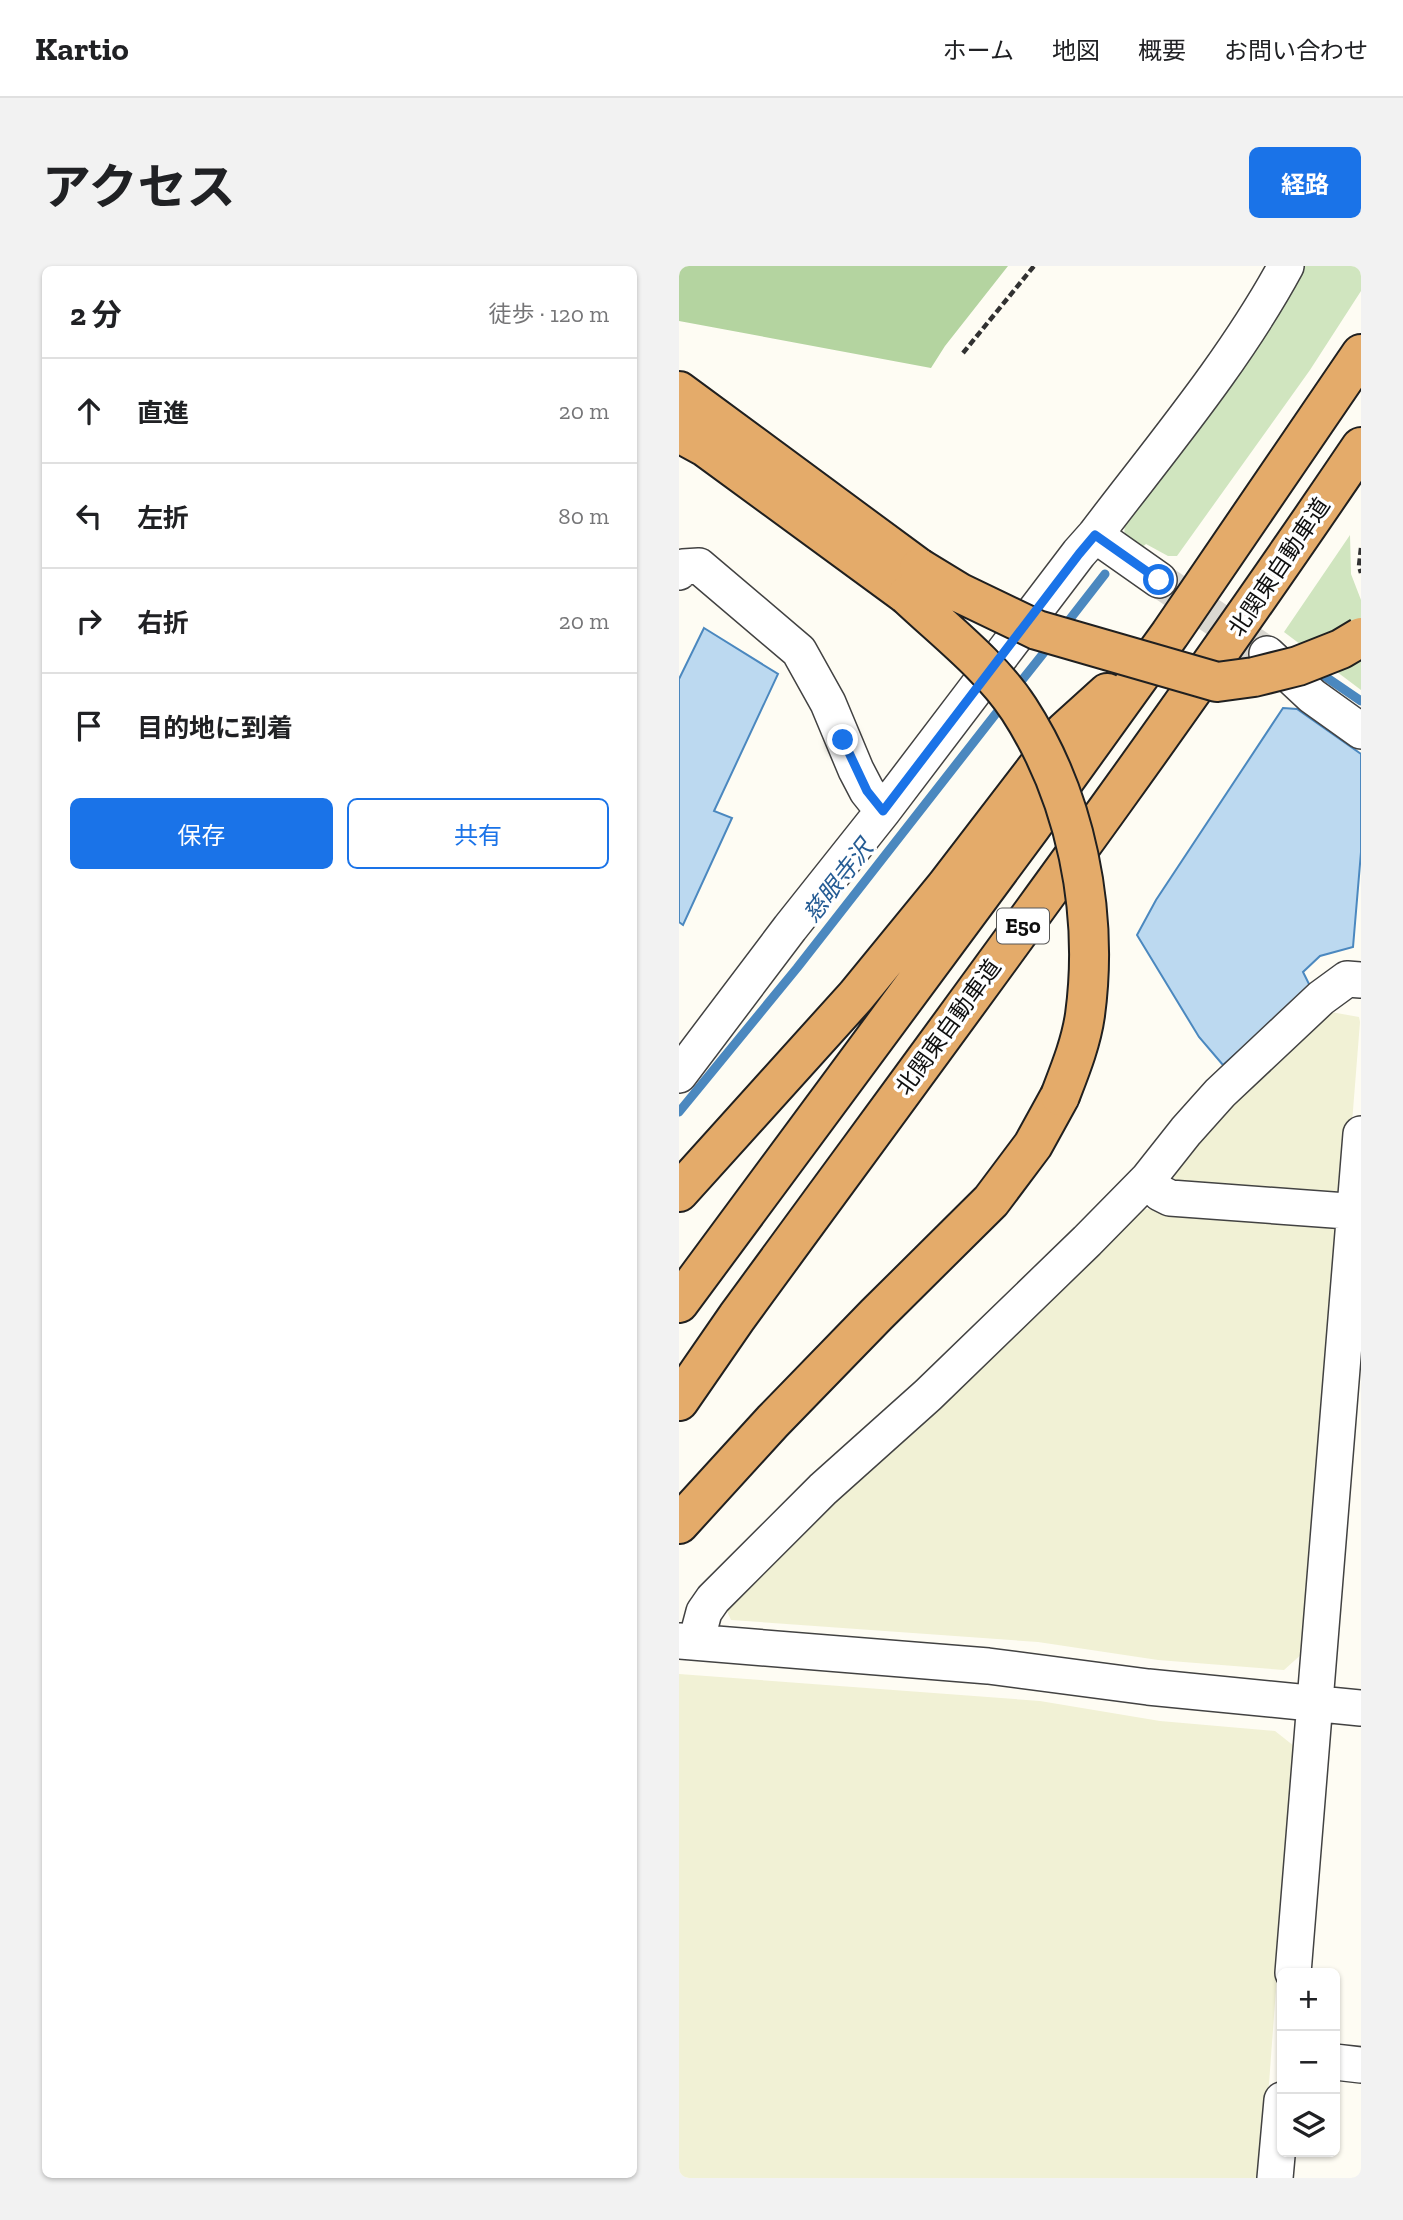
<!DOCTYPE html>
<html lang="ja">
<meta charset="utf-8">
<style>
body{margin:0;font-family:"Zilla Slab","Noto Sans JP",serif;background:#f2f2f2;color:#202124}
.controls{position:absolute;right:21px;bottom:21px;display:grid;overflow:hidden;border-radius:10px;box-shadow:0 2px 5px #0004}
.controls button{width:63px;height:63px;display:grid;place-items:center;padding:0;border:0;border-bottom:2px solid #e0e0e0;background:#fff;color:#202124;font:35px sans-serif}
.stop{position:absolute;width:21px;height:21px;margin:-16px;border:5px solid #1a73e8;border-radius:50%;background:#fff}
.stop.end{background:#1a73e8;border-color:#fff;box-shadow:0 2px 7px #0008}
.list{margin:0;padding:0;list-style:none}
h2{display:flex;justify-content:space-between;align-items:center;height:91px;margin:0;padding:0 28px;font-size:30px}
h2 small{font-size:23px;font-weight:400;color:#757577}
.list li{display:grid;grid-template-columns:46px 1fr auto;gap:21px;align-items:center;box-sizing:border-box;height:105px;padding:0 28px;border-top:2px solid #e0e0e0}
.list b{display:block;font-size:26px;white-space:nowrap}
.list em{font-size:23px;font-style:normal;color:#757577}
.actions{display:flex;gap:14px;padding:21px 28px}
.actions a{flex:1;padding:16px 0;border:2px solid #1a73e8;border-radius:10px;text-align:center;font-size:24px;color:#1a73e8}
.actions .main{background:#1a73e8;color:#fff}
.icon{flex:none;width:38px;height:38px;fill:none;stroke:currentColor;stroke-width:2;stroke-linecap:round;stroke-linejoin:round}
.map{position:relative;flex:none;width:682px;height:1912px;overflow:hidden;border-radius:10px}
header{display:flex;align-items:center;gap:42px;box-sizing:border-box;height:98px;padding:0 35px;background:#fff;border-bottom:2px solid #e0e0e0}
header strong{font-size:33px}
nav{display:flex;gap:38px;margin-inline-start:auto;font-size:24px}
.intro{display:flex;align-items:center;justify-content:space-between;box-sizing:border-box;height:168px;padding:0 42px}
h1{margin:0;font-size:49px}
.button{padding:18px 32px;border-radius:10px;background:#1a73e8;color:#fff;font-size:24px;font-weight:700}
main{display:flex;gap:42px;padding:0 42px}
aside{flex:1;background:#fff;border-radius:10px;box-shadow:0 2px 5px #0004}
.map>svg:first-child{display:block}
.farmland{fill:#f1f1d5}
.green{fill:#d0e5bf}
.forest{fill:#b4d4a0}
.water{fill:#bcd9f0;stroke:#4b88bf;stroke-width:2}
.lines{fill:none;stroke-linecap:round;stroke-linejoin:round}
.stream{stroke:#4b88bf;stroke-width:9}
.minor-tunnel{stroke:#dad8d1;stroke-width:35;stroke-dasharray:35 18;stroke-linecap:butt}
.minor-casing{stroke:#424242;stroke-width:38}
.highway-casing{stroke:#202020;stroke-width:42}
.path{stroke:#313131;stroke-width:4.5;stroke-dasharray:7 3.5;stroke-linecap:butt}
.minor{stroke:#fff;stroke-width:35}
.highway{stroke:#e4ab6a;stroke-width:38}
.highway-bridge-casing{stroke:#202020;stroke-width:42;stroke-linecap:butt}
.highway-bridge{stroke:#e4ab6a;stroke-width:38}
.route{stroke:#1a73e8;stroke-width:9}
.labels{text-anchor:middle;stroke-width:7;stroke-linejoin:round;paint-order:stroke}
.shield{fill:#fff;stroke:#575757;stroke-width:2}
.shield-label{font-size:21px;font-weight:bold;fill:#0f0f0f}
.street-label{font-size:23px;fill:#0f0f0f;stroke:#fff}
.water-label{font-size:24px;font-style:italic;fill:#255c94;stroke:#fff}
</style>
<header>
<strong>Kartio</strong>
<nav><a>ホーム</a><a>地図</a><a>概要</a><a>お問い合わせ</a></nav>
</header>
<div class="intro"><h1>アクセス</h1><a class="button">経路</a></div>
<main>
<aside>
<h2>2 分<small>徒歩 · 120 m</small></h2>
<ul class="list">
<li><svg class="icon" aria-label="ahead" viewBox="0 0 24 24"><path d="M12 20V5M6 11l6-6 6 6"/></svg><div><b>直進</b></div><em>20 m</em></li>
<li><svg class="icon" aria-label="left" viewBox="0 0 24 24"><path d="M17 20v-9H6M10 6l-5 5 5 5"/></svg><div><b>左折</b></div><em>80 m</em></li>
<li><svg class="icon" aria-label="right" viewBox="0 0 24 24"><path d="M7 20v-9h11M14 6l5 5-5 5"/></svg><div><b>右折</b></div><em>20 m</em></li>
<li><svg class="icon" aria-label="arrive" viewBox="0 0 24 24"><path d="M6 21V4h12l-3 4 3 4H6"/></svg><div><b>目的地に到着</b></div></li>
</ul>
<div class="actions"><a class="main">保存</a><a>共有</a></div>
</aside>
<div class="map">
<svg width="682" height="1912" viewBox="0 0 682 1912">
<rect width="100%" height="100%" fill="#fefcf3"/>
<path class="farmland" d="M652,746L680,751L681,756L668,920L662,933L496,920L495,913L499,895L550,836Z
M467,943H487L659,962L625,1386L605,1404L479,1394L359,1376L52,1354L48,1345L53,1331L453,947Z
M0,1408L361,1435L481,1455L596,1465L615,1480L583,1912H0Z"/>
<path class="green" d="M626,0H682V25L631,104L498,290H489L467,278L460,284C449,275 441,270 448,255L598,52Z
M671,269L672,308L682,334V424L605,366Z"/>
<path class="forest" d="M0,0H329L266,80L252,102L0,55Z"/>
<path class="water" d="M25,362L99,408L35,545L53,552L4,659L0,656V413Z
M604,442L618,443L682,488V586L674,681L641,690L624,706L632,722L544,799L520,771L458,669L477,634Z"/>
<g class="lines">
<path class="stream" d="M384,362L426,308
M638,405L682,435
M336,423L371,379
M0,846L118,702L326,436"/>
<path class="minor-tunnel" d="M480,314L588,388"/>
<g class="minor-casing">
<path id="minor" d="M416,269L480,314
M0,306L4,301L20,300L120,385L149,437L177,504L188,525L204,545
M588,388L633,430L682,465
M0,809L111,662L204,545L400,287L416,269C482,182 555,96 607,0
M469,913L481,927L491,932L682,946
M0,1375L309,1400L469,1421L682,1442
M17,1376L25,1346L34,1333L144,1223L249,1129L408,975L469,913L507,865L541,827L642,732L668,713L682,714
M614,1707L682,868
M656,1796L682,1799
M596,1912L603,1834"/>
</g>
<g class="highway-casing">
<path id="highway" d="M0,125L240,302
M0,167L26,181L228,329
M0,926L177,730L267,620L386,465L428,427
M0,1037L352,561L491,368L682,88
M0,1135L58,1051C269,762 482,477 682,181
M0,1258L94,1155L197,1049L312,935L354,879L381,830"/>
</g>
<path class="path" d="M284,87L355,0
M682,282L680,300L682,307"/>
<use href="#minor" class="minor"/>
<use href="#highway" class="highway"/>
<g class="highway-bridge-casing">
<path id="highway-bridge" d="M240,302L281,327L358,364L538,416L575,411L619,400L662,383L682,371
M228,329C265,364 312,400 340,443C397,531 420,645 406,749C402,777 391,804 381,830"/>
</g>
<use href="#highway-bridge" class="highway-bridge"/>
</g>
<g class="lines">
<path class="route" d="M164,474L188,525L204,545L400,288L416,269L480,314"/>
</g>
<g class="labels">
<rect class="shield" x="318" y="642.5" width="52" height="35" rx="5"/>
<g class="shield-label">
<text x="344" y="667">E50</text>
</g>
<g class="street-label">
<text transform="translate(600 301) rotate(-56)" y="8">北関東自動車道</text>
<text transform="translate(269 761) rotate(-54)" y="8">北関東自動車道</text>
</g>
<g class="water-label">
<text transform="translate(159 615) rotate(-52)" y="8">慈眼寺沢</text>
</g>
</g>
</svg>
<div class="controls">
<button>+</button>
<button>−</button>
<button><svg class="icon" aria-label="layers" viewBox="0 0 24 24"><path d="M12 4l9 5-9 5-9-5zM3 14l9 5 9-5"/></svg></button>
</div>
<div class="stop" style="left:480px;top:314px"></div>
<div class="stop end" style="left:164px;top:474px"></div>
</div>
</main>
